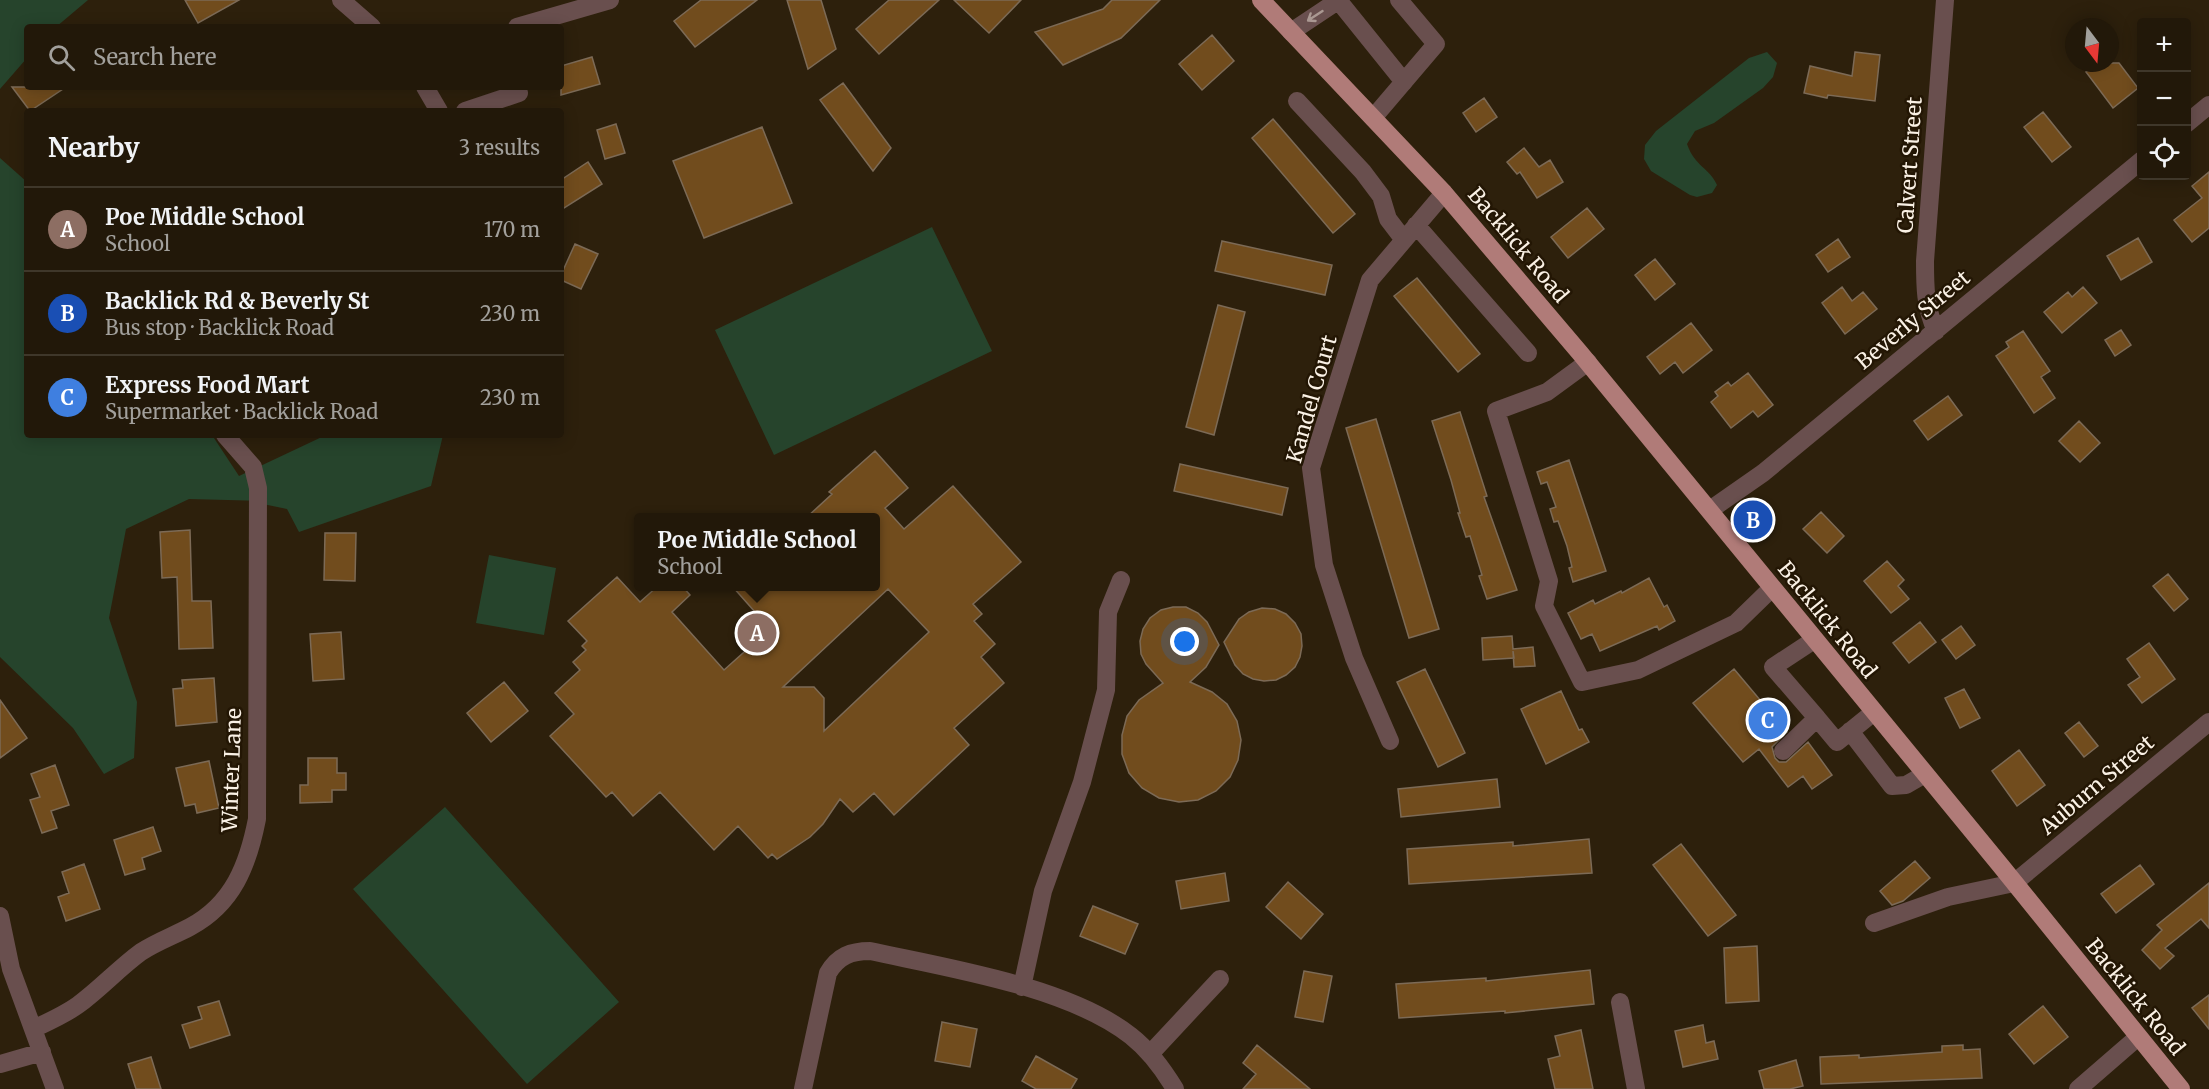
<!DOCTYPE html>
<meta charset="utf-8">
<style>
body{margin:0;font-family:Merriweather,serif;background:#2a2112;color:#f1f3f6}
.controls{position:absolute;right:18px;top:18px;display:grid;overflow:hidden;border-radius:6px;box-shadow:0 3px 15px #0003}
.controls button{width:54px;height:54px;display:grid;place-items:center;padding:0;border:0;border-bottom:2px solid #3f372a;background:#221809;color:#f1f3f6;font:30px sans-serif}
.compass{position:absolute;left:2065px;top:18px;width:54px;height:54px;border-radius:50%;background:#221809;box-shadow:0 3px 15px #0003;rotate:164deg}
.you{position:absolute;left:1185px;top:642px;width:21px;height:21px;margin:-15px;border:4px solid #fff;border-radius:50%;background:#1a73e8;box-shadow:0 0 0 9px #1a73e833}
.badge{display:grid;place-items:center;width:39px;height:39px;border-radius:50%;background:#b45309;color:#fff;font-size:20px;font-weight:700}
.pin{position:absolute;translate:-50% -50%;border:3px solid #fff;box-shadow:0 2px 6px #0006}
.popup{position:absolute;left:634px;top:513px;width:246px;height:78px;box-sizing:border-box;display:grid;place-content:center;border-radius:6px;background:#221809;filter:drop-shadow(0 2px 4px #0005);font-size:20px;white-space:nowrap;color:#a2a09c}
.popup b{font-size:22px;color:#f1f3f6}
.popup::after{content:'';position:absolute;left:50%;top:100%;margin-left:-12px;border:12px solid transparent;border-top-color:#221809}
.list{margin:0;padding:0;list-style:none}
h2{display:flex;justify-content:space-between;align-items:center;height:78px;margin:0;padding:0 24px;font-size:26px}
h2 small{font-size:20px;font-weight:400;color:#a2a09c}
.list li{display:grid;grid-template-columns:39px 1fr auto;gap:18px;align-items:center;box-sizing:border-box;height:84px;padding:0 24px;border-top:2px solid #3f372a}
.list b{display:block;font-size:22px;white-space:nowrap}
.list p{margin:0;font-size:20px;white-space:nowrap;color:#a2a09c}
.list em{font-size:20px;font-style:normal;color:#a2a09c}
.icon{flex:none;width:33px;height:33px;fill:none;stroke:currentColor;stroke-width:2;stroke-linecap:round;stroke-linejoin:round}
.map{position:relative;flex:none;width:2209px;height:1089px;overflow:hidden}
.search{position:absolute;background:#221809;box-shadow:0 3px 15px #0003;left:24px;top:24px;width:540px;height:66px;display:flex;align-items:center;gap:15px;box-sizing:border-box;padding:0 21px;border-radius:6px;color:#a2a09c;font-size:22px}
.panel{position:absolute;background:#221809;box-shadow:0 3px 15px #0003;left:24px;top:108px;width:540px;height:330px;border-radius:6px}
.map>svg:first-child{display:block}
.green{fill:#26442c}
.building{fill:#714c1d;stroke:#7c6a56;stroke-width:1.5;fill-rule:evenodd}
.lines{fill:none;stroke-linecap:round;stroke-linejoin:round}
.minor{stroke:#694f4e;stroke-width:18}
.major{stroke:#b07b78;stroke-width:18}
.oneway{stroke:#aa9892}
.labels{text-anchor:middle;stroke-width:5;stroke-linejoin:round;paint-order:stroke}
.street-label{font-size:21px;fill:#faf1e5;stroke:#231604}
</style>
<div class="map">
<svg width="2209" height="1089" viewBox="0 0 2209 1089">
<rect width="100%" height="100%" fill="#2d200c"/>
<path class="green" d="M0,0H88L56,27H27V58L0,89Z
M1767,52L1777,63L1773,77L1763,88L1714,123L1695,131L1687,144C1695,167 1709,167 1717,185L1712,193L1697,197L1690,195L1651,171L1644,159L1645,145L1656,131L1749,58Z
M0,158L27,182V435H212L239,476L326,435H443L431,486L299,532L287,509L263,504V501L189,499L126,529L109,618L137,702L134,758L104,774L73,728L0,657Z
M932,227L992,351L774,455L715,330Z
M489,555L556,568L544,635L476,623Z
M445,807L619,1002L527,1084L353,889Z"/>
<path class="building" d="M185,0H239L198,23Z
M701,0H757L695,47L674,21Z
M787,0H821L836,49L808,69Z
M889,0H939L879,54L856,29Z
M954,0H1021L989,33Z
M1112,0H1160L1121,38L1063,65L1035,32L1103,9Z
M1212,35L1234,61L1202,90L1179,64Z
M1855,52L1880,55L1875,101L1828,95L1827,98L1804,93L1810,66L1852,76Z
M592,57L600,84L561,95V66Z
M2099,63H2119L2138,88L2113,108L2086,72Z
M843,83L891,148L873,171L820,100Z
M12,87H66L30,111Z
M1484,98L1497,117L1476,132L1463,113Z
M2043,112L2071,147L2052,162L2024,127Z
M1273,119L1355,214L1333,233L1252,138Z
M616,124L625,153L605,159L597,130Z
M762,127L792,203L704,238L673,161Z
M1524,148L1539,167L1550,160L1563,182L1537,198L1520,172L1517,174L1507,162Z
M588,162L602,184L561,210V180Z
M2209,172V228L2192,242L2174,220L2202,198L2192,186Z
M1587,208L1604,229L1568,258L1551,237Z
M2138,238L2152,262L2121,280L2107,256Z
M1838,239L1850,257L1828,272L1816,255Z
M1222,241L1332,265L1325,295L1215,271Z
M575,244L598,254L581,289L561,280V275Z
M1655,259L1675,284L1655,300L1635,275Z
M1417,278L1480,354L1458,372L1394,296Z
M1842,287L1852,301L1863,292L1877,309L1845,334L1822,303Z
M2083,287L2097,303L2062,333L2044,312L2068,292L2072,297Z
M1218,305L1245,312L1214,435L1186,427Z
M1691,323L1712,350L1683,373L1675,362L1660,374L1647,357Z
M2121,330L2131,345L2115,356L2105,340Z
M2023,331L2050,371L2041,377L2055,398L2034,413L1996,356L2009,347L2006,342Z
M1748,373L1773,405L1758,417L1753,411L1731,428L1711,402L1718,396L1715,392L1728,382L1731,386Z
M1948,396L1962,415L1928,440L1914,421Z
M1460,412L1487,496L1484,497L1517,590L1487,599L1479,576L1482,575L1470,536L1466,537L1458,513H1460L1451,480L1432,421Z
M1376,419L1439,629L1409,638L1346,428Z
M2079,421L2100,443L2080,462L2059,441Z
M875,451L908,488L885,508L904,529L953,486L1021,562L973,604L982,614L974,621L995,644L981,657L1004,683L954,728L969,745L894,815L874,793L853,812L840,799L823,824L810,837L777,859L772,854L768,858L738,826L714,850L660,792L633,816L612,792L606,797L550,736L574,714L555,693L580,670L573,662L586,650L582,646L587,641L568,621L617,577L640,602L658,586H682L690,595L672,612L724,670L770,629L732,586H876V518H806L832,494L829,492ZM888,589L929,632L824,731V698L814,687H783Z
M1569,460L1606,571L1573,582L1569,568L1572,567L1567,546L1558,521L1554,522L1550,509L1556,507L1547,482L1541,484L1537,472Z
M1180,464L1288,488L1282,515L1174,491Z
M1821,512L1844,536L1827,553L1803,529Z
M190,530L192,601H211L213,648L179,649L177,577L162,578L160,532Z
M325,533H356L355,581L324,580Z
M1887,561L1904,580L1898,586L1909,599L1891,613L1864,581Z
M2168,574L2188,599L2174,611L2153,586Z
M1649,578L1664,607L1667,605L1675,621L1659,630L1657,626L1600,651L1592,634L1581,639L1568,613L1593,600L1595,604L1621,591L1622,593Z
M1173,607H1186L1198,613L1207,622L1219,645L1206,667L1190,682L1212,692L1227,704L1237,721L1241,740L1238,760L1230,777L1216,791L1198,800L1179,802L1159,798L1142,788L1129,773L1122,754V735L1127,716L1139,700L1163,683L1146,664L1141,654L1140,641L1143,629L1150,618L1161,610Z
M1262,608L1275,609L1286,614L1295,623L1301,634L1302,646L1300,657L1295,667L1286,675L1276,680L1264,681L1253,679L1243,674L1235,665L1224,642L1239,619L1249,612Z
M1920,622L1936,642L1909,663L1893,643Z
M1961,626L1975,645L1956,659L1942,640Z
M341,632L344,679L313,681L310,634Z
M1512,636L1513,649L1533,647L1535,666L1514,667L1513,651L1514,658L1483,660L1482,638Z
M2149,643L2175,679L2142,703L2128,685L2140,677L2127,659Z
M1425,669L1465,753L1438,767L1397,682Z
M1734,669L1787,732L1772,747L1775,758L1779,762H1786L1808,742L1832,775L1812,789L1803,776L1788,787L1759,749L1743,762L1693,703Z
M214,678L217,722L176,726L173,689L183,688L182,680Z
M504,682L528,711L491,742L467,713Z
M1964,689L1980,718L1960,728L1945,698Z
M1561,691L1579,730L1582,729L1589,742L1546,764L1521,709Z
M0,700L27,738L0,758Z
M2079,722L2098,746L2084,757L2065,733Z
M2019,750L2045,785L2017,806L1992,771Z
M308,758H337V773H346V790H332V802L300,803V785H308Z
M209,761L219,808L197,813L195,804L185,806L176,768Z
M55,765L69,805L51,811L57,828L42,833L30,800L40,797L31,774Z
M1497,779L1500,807L1401,817L1398,789Z
M153,827L161,851L142,858L145,869L125,875L114,840Z
M1589,839L1592,873L1409,884L1407,849L1513,842V846Z
M1681,844L1736,915L1708,936L1653,865Z
M1915,861L1930,878L1903,901L1892,905L1880,891Z
M84,864L100,909L66,921L58,897L69,893L62,872Z
M2140,865L2154,884L2116,913L2101,894Z
M1225,873L1229,901L1181,909L1176,881Z
M1288,882L1323,914L1301,939L1266,907Z
M2209,883V928L2201,919L2165,948L2174,956L2160,969L2142,950L2162,930L2157,925Z
M1093,906L1138,924L1125,954L1080,936Z
M1757,946L1759,1001L1726,1003L1724,948Z
M1590,970L1594,1004L1505,1013V1011L1399,1018L1396,984L1486,978V981Z
M1304,971L1332,976L1323,1022L1295,1017Z
M2209,995V1029L2192,1008Z
M219,1001L230,1035L190,1048L182,1025L202,1019L198,1007Z
M2043,1006L2068,1037L2034,1064L2009,1034Z
M942,1022L977,1029L970,1067L935,1061Z
M1703,1025L1706,1043L1714,1041L1718,1059L1683,1067L1675,1031Z
M1581,1030L1593,1089H1555L1548,1059L1560,1056L1555,1036Z
M1257,1045L1310,1089H1243L1256,1074L1243,1063Z
M1963,1045V1050L1980,1049L1982,1078L1821,1084L1820,1057L1859,1055V1058L1942,1052V1046Z
M1036,1056L1077,1079L1071,1089H1036L1022,1081Z
M151,1057L161,1089H136L128,1064Z
M1796,1060L1803,1086L1790,1089H1764L1759,1071Z"/>
<g class="lines">
<path class="minor" d="M341,0L372,27
M1338,0L1404,82
M517,27L610,0
M1291,32L1339,0
M425,87L439,111
M1297,101L1363,172L1381,196L1388,219L1404,240
M465,111L519,93
M1373,118L1436,44L1399,0
M2186,124L2209,105
M1416,225L1528,353
M1936,331C1925,307 1925,286 1925,261L1945,0
M1588,362L1547,392L1496,411L1549,581L1544,606L1582,682L1638,670L1736,623L1772,588
M1710,510L1763,473L2142,160
M1817,718L1837,742L1874,712
M1850,731L1892,786L1906,785L1925,774
M1390,741L1354,658L1324,565L1311,468L1370,280L1444,193
M1783,751L1817,718L1773,667L1814,640
M0,916L11,969L55,1089
M1874,923L1948,897L2014,883L2209,722
M1022,987L1043,891L1082,782L1106,690L1108,612L1121,580
M1620,1002L1636,1089
M33,1029C48,1022 64,1015 78,1005C100,989 119,968 141,952C156,942 173,936 190,927C233,904 248,865 257,819L258,488L253,467L225,435
M1150,1054L1220,979
M0,1064L42,1052
M803,1089L828,973C838,956 851,951 870,951C948,968 1069,987 1131,1036C1150,1051 1163,1069 1175,1089
M2078,1089L2138,1037"/>
<path class="major" d="M1261,0L1444,193L1580,353L2001,866L2181,1089"/>
</g>
<defs><path id="oneway-shaft" d="M-6 0H5M1.5-3L5.5 0L1.5 3" fill="none" stroke-width="1.6" stroke-linecap="round" stroke-linejoin="round" transform="scale(1.5)"/></defs>
<use class="oneway" href="#oneway-shaft" transform="translate(1315 16) rotate(147)"/>
<g class="labels">
<g class="street-label">
<text transform="translate(1910 165) rotate(-86)" y="7">Calvert Street</text>
<text transform="translate(1518 245) rotate(50)" y="7">Backlick Road</text>
<text transform="translate(1913 320) rotate(-40)" y="7">Beverly Street</text>
<text transform="translate(1312 399) rotate(-74)" y="7">Kandel Court</text>
<text transform="translate(1827 620) rotate(51)" y="7">Backlick Road</text>
<text transform="translate(232 770) rotate(-88)" y="7">Winter Lane</text>
<text transform="translate(2097 785) rotate(-40)" y="7">Auburn Street</text>
<text transform="translate(2135 997) rotate(51)" y="7">Backlick Road</text>
</g>
</g>
</svg>
<div class="controls">
<button>+</button>
<button>−</button>
<button><svg class="icon" aria-label="locate" viewBox="0 0 24 24"><circle cx="12" cy="12" r="6"/><path d="M12 2v4M12 18v4M2 12h4M18 12h4"/></svg></button>
</div>
<svg class="compass" viewBox="-18 -18 36 36"><path d="M0-13l5 13h-10z" fill="#e53935"/><path d="M0 13l5-13h-10z" fill="#a2a09c"/></svg>
<div class="you"></div>
<div class="pin badge" style="left:757px;top:633px;background:#8d6e63">A</div>
<div class="popup"><b>Poe Middle School</b>School</div>
<div class="pin badge" style="left:1753px;top:520px;background:#1a4fb4">B</div>
<div class="pin badge" style="left:1768px;top:720px;background:#3f7fe0">C</div>
<div class="search"><svg class="icon" aria-label="search" viewBox="0 0 24 24"><circle cx="10" cy="10" r="6"/><path d="M15 15l6 6"/></svg>Search here</div>
<section class="panel">
<h2>Nearby<small>3 results</small></h2>
<ul class="list">
<li><span class="badge" style="background:#8d6e63">A</span><div><b>Poe Middle School</b><p>School</p></div><em>170 m</em></li>
<li><span class="badge" style="background:#1a4fb4">B</span><div><b>Backlick Rd &amp; Beverly St</b><p>Bus stop · Backlick Road</p></div><em>230 m</em></li>
<li><span class="badge" style="background:#3f7fe0">C</span><div><b>Express Food Mart</b><p>Supermarket · Backlick Road</p></div><em>230 m</em></li>
</ul>
</section>
</div>
